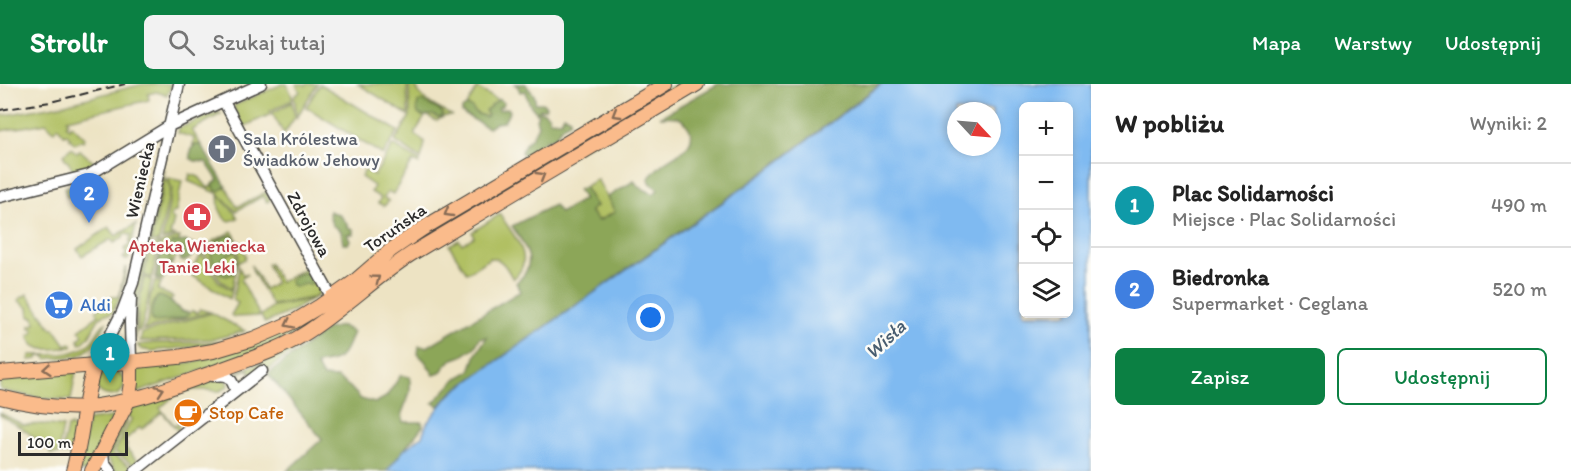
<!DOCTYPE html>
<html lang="pl">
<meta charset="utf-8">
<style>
body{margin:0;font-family:Itim,sans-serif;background:#f2f2f2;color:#222}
.controls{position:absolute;right:18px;top:18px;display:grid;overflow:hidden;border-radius:9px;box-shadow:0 3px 9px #0003}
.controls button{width:54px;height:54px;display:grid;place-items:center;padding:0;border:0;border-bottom:2px solid #e0e0e0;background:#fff;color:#222;font:30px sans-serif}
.compass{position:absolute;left:947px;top:18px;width:54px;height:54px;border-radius:50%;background:#fff;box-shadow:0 3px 9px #0003;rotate:116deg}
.scale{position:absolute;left:18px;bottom:15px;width:110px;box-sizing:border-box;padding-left:6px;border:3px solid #2b2b2b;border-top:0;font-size:16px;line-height:21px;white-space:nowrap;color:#2b2b2b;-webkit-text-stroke:4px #fdfcf7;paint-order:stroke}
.you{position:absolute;left:651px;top:234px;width:21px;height:21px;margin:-15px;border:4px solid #fff;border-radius:50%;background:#1a73e8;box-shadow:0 0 0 9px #1a73e833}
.badge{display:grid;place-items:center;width:39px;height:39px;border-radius:50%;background:#0b8043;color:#fff;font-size:20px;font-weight:700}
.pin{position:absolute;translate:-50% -50px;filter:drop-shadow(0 2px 3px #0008)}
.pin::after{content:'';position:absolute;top:32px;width:21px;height:18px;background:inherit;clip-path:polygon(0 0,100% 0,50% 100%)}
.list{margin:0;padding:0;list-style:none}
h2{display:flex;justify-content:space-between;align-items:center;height:78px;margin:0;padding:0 24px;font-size:26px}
h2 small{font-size:20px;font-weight:400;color:#767676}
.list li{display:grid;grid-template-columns:39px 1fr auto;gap:18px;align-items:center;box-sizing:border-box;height:84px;padding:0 24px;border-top:2px solid #e0e0e0}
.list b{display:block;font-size:22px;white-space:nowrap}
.list p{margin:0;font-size:20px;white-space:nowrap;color:#767676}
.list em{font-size:20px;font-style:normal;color:#767676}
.actions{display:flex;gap:12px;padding:18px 24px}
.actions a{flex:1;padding:14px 0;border:2px solid #0b8043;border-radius:9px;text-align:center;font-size:21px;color:#0b8043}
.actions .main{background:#0b8043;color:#fff}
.icon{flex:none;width:33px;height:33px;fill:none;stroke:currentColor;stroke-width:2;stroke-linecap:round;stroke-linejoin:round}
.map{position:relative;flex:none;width:1091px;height:387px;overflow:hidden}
header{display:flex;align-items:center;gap:36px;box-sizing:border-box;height:84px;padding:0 30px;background:#0b8043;color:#fff}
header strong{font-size:28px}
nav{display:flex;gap:33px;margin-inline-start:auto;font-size:21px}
.search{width:420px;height:54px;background:#f2f2f2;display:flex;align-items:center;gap:15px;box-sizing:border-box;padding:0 21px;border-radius:9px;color:#767676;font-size:22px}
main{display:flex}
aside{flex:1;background:#fff}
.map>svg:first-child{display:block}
.green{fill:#b1c063;stroke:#6e7647;stroke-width:1.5}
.forest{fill:#8ca659;stroke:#5c6842;stroke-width:1.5}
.water{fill:#7fbaf1;stroke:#55728e;stroke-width:1.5;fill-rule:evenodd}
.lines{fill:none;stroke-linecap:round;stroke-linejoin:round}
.minor-casing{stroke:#484742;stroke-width:13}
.major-casing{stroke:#484742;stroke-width:16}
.minor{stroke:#fff;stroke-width:10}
.major{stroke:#fabb8b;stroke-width:14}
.rail{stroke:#2b2b2b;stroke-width:2;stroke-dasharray:9 4.5;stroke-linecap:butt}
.oneway{stroke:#886c56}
.labels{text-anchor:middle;stroke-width:5;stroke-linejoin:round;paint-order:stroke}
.worship-label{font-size:18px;fill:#5b616d;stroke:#fdfcf7;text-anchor:start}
.street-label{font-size:18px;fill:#2b2b2b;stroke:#fdfcf7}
.health-label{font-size:18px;fill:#be3a42;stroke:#fdfcf7}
.shop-label{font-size:18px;fill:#366cbe;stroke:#fdfcf7;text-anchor:start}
.food-label{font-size:18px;fill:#c56008;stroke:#fdfcf7;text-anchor:start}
.water-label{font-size:20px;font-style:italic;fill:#485d70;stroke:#fdfcf7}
</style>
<header>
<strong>Strollr</strong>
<div class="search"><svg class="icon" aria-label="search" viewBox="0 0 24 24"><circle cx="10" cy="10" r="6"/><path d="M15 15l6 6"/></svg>Szukaj tutaj</div>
<nav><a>Mapa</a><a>Warstwy</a><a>Udostępnij</a></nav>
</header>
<main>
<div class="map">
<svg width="1091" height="387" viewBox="0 0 1091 387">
<rect width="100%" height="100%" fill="#fdfcf7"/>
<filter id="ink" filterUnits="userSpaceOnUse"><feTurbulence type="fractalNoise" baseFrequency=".0167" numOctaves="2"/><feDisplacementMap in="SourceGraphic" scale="12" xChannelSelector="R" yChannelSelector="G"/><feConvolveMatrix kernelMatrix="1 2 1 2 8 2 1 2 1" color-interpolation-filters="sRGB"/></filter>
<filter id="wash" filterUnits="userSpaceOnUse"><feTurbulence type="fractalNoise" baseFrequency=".008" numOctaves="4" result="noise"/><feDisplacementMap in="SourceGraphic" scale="24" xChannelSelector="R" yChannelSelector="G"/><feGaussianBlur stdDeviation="1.35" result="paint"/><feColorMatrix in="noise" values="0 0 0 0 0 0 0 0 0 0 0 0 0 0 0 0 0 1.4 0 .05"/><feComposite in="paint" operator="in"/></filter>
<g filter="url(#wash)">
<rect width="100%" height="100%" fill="#ede3c3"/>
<path class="green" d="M143,0H172L167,11L156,8L148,10L149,16L67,35L68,38L66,41L69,44L71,41L73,42L85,54L83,57L81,56L75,60L69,54L70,53L67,50L64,51L58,43L54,47L46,39L0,47V32L61,21Z
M282,0H287L292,12V16L270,27L271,30L243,43L233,22Z
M296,0H304L306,1L307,0H317L297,33L294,12L300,8Z
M320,0L398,47L383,71L306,23Z
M358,0H407L408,31Z
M409,0H415C420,17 438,24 453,32H446L436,37L426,31L414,50L424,57L425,59L421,75L395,57L410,32Z
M676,0H687L345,211L408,158Z
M477,4L499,17L487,38L465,25Z
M292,18L295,33L284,50L272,29Z
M218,28L221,30L192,46L201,61H194L192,66L194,54L178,49L179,44Z
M393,61L420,77L419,80L413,77L393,110L388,107L384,114L389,117L384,122L378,119L381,114L371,108L374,102L361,93L365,86L374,92Z
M71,64L77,69L80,66L81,67L97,81L91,84L89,82L88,84L89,85L76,89L64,73V70Z
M164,85H165L162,103L136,221V254H135L134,217L136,205Z
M190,90L199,93L208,104L213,101L216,106L225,104L226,102L237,123L266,108L270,116L267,118L263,112L236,127L219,110L188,97Z
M165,94L169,101L170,106L159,157L151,159Z
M168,94L182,97L176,128L172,129L171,134L174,136L170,151L176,152L162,156L172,105Z
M93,95H96L99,100L95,96L89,100L91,106L79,114L76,110L71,113L70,112L67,113L64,104Z
M597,95L615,128L598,137L589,126L596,122L584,103Z
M218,111L235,129L238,134L230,137L224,134L219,124Z
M500,130C512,151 538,174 513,195C507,185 503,174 490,174L467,189L449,161L459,156L462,160L474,153L472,148Z
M136,140L129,174L127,176L123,174L127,170L124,165L129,162L131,151L124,150L123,154L114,159L111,155L82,172L77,165L109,143L116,152Z
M232,147L246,171L245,175L237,179L243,191L246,190L247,191L241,195L260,232L273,222L308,216L311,214L272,221L253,188L251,181L265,205L276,199L267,180L269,179L280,198L307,183L320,207V208L312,214L319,211L292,227L265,239L261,232L234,233L231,231L238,219L233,216L239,185L237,179L239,171L229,149Z
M227,150L237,171L235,179L236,185L232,205L220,196L204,168L213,157Z
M180,153L178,160L191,163L184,174L177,171L162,197L156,195L155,194L161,159Z
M159,159L152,194L144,191L151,162Z
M202,170L218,197L232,207L230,215L188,189Z
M125,184H127L120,215L111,230C94,227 96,253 80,260L78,256L83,251L79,246L99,231L96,227C108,219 101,211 119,213Z
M144,193L152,196C147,213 147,230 140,247H138V224Z
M155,197L161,199L158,206L173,213L170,217L188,231L192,227L197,229L200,225L210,228L143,246L148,236L150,213Z
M27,210L52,245L54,244L66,261L70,259L72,260V263C58,264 31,272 29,251L33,250V244H30V241L35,240L34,233L29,232L28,224L18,216Z
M327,224H329L310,241L270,263L136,309V285L193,278L250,261Z
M212,229L245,247L214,255L140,257L142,249Z
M337,233L265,288L251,290L248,285L238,289L239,293H236V289L238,287L261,279Z
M106,239L94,261L82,270L77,272L46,275V272H39L38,275L29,276L30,271C50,270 76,273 91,258C97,252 98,243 106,239Z
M219,258V260L151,267L141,265L137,261L154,259Z
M76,287L71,316L40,314L0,306V294Z
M115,289L120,290L125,297C124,300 124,304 122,307C114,315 100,312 96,302L98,293L104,290Z
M221,294L225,295L228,300L227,303L220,307C209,307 194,304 184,307C174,310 168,318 160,324L175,342L178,339L179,343L178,347L162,328L142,345L140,343L124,357L127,361L125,363L139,379L135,382L115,368L132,334L127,333L136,320Z
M0,329L24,341L43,340L63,343L58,370H50V365L20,343L0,331Z
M113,333L87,387H79L88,336Z
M125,336L127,338L112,368L113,371L133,384L128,387H115L106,373Z
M71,341L75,350L73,369L69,370H61L67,343Z"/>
<path class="forest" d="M515,0H526C529,8 537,9 535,19H542L546,22L545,25H541L538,27L544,28L549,32V36L561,37L564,31L570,34V38C569,38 562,42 562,43C555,50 558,55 545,56C539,63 533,70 523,71L521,68L525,60L532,53L538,41L536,35L538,30C529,21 528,19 526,7L520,8L518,3Z
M718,0H880L763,89L451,309L439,322L433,319L456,295L470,287L476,270L487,253L480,254L475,263L462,272L451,276L446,281L440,289L434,291L425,277L418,270L419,262L427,263L521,207L516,199C540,179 525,162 512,142L554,121L560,129L584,115L578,106L584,103L596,122L590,127L598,137L615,128L607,113L634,97L639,103L654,110L658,105L652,101L648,95C653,89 659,82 665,78C679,69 702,59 686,40C680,31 669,32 660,33Z
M499,15L504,19L503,21L498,24L499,26L508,24L510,27L504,38L496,39L488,44L462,29V25L466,22L471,23L476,29L486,33L488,31L485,27Z
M422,17L441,27L443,30L442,33L438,34L433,31L422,32L418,30L417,24L418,18Z
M194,61H201L226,102L219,107H216L213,100L218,96L206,78L195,77L190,74V70Z
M330,127C332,129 334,129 336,129C341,131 346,138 348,143L353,145V150H347L350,156L348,160H343L341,147L332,141L329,130Z
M225,152H233L239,158C239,171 226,168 220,177L222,180L232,181L235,182V188C219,201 211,177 210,164L215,159Z
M186,157L190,160L198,162L199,165L189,175L184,178L180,176L185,168L184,164L182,165L175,170L169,171L171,178L169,183L164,187L160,195H156L161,168L166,167L171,159Z
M312,188L314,190V196L311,200H305L295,203L291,201L290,197L297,190Z
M160,212L167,215L182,228H188L189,231C182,235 159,239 152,237C150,228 152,221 157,213Z
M342,242L353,248C349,258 346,271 335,276C330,279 322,278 316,281L323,293L337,294L350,303L361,315L375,319L386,313L401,291L410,293V308L402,329L403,338H422L423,342L387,387H287L322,355L268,290L327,245Z"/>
<path class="water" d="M882,0H1091V387H387L404,366L422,352L427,339L446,315L456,306L763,90ZM1023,22H1068V230H1023ZM956,27H992V63H956Z"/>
</g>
<g filter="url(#ink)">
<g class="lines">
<g class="minor-casing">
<path id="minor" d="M224,18L332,214
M0,113L89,91L169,42L261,0
M131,278L130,238L131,214
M95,281L122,228L133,199L179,0
M213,292C229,290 230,292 236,307
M103,367L104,378L111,387
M135,387L262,287"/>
</g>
<g class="major-casing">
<path id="major" d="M0,289L95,281L178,273L213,267L253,255L295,237L320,222L354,198L391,166L422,145L666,0
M0,313C28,320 57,325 86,323C131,320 175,302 217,287C249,275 281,266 309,247C345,223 376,193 411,170L697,0
M73,387C83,352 83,315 95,281
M92,387L128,317L131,299V278"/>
</g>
<use href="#minor" class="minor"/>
<use href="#major" class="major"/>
<path class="rail" d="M0,26L50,18L125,0"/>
</g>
<defs><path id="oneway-chevron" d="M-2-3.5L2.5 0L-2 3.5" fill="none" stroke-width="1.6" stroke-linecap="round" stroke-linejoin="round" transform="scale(1.5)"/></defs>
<g class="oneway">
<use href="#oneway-chevron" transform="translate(616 30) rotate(149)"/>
<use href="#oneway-chevron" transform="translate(541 92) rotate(-31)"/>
<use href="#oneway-chevron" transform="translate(448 129) rotate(149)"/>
<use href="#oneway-chevron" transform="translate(376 195) rotate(-37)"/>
<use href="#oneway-chevron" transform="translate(289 240) rotate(154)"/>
<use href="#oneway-chevron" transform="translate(47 285) rotate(175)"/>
<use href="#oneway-chevron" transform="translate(160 306) rotate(-19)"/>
</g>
</g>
<defs>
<g id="church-disc" transform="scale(1.5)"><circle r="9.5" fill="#6b7280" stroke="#fdfcf7"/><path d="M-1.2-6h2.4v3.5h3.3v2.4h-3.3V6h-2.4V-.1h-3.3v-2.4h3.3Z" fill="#fff"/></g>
<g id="pharmacy-disc" transform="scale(1.5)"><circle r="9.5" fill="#e0444e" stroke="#fdfcf7"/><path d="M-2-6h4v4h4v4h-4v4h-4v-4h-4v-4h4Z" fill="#fff"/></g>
<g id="supermarket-disc" transform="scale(1.5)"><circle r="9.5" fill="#3f7fe0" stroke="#fdfcf7"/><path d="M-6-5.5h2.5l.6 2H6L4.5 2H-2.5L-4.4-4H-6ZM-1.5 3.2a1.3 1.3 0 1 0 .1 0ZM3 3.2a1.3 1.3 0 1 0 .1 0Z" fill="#fff"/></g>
<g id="cafe-disc" transform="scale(1.5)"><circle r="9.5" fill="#e8710a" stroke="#fdfcf7"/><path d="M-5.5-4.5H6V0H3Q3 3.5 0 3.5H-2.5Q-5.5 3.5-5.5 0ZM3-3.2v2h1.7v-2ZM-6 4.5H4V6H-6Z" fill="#fff"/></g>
</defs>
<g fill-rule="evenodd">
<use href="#church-disc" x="222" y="65"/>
<use href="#pharmacy-disc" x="197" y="133"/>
<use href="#supermarket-disc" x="59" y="221"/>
<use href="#cafe-disc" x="188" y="329"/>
</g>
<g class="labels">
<g class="worship-label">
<text x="243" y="61">Sala Królestwa<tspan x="243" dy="21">Świadków Jehowy</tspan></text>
</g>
<g class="street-label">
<text transform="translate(140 96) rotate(-77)" y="6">Wieniecka</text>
<text transform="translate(309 140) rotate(61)" y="6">Zdrojowa</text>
<text transform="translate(395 144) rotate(-35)" y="6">Toruńska</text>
</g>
<g class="health-label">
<text x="197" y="168">Apteka Wieniecka<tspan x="197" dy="21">Tanie Leki</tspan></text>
</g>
<g class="shop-label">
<text x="80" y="227">Aldi</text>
</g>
<g class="food-label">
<text x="209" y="335">Stop Cafe</text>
</g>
<g class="water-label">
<text transform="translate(885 255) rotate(-43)" y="7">Wisła</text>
</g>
</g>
</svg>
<div class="controls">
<button>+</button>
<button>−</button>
<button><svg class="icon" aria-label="locate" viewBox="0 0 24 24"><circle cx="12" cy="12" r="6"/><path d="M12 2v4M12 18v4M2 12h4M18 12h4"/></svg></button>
<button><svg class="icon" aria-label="layers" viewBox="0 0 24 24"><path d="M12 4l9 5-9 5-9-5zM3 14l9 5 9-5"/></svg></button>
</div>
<svg class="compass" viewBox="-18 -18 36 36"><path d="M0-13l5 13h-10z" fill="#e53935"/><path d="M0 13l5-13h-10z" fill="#767676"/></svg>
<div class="scale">100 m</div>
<div class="you"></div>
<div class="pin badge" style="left:110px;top:299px;background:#0f9aa8">1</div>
<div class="pin badge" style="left:89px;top:139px;background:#3f7fe0">2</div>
</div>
<aside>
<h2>W pobliżu<small>Wyniki: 2</small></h2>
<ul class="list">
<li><span class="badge" style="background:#0f9aa8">1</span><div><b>Plac Solidarności</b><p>Miejsce · Plac Solidarności</p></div><em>490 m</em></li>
<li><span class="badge" style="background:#3f7fe0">2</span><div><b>Biedronka</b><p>Supermarket · Ceglana</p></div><em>520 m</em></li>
</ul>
<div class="actions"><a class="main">Zapisz</a><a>Udostępnij</a></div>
</aside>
</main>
